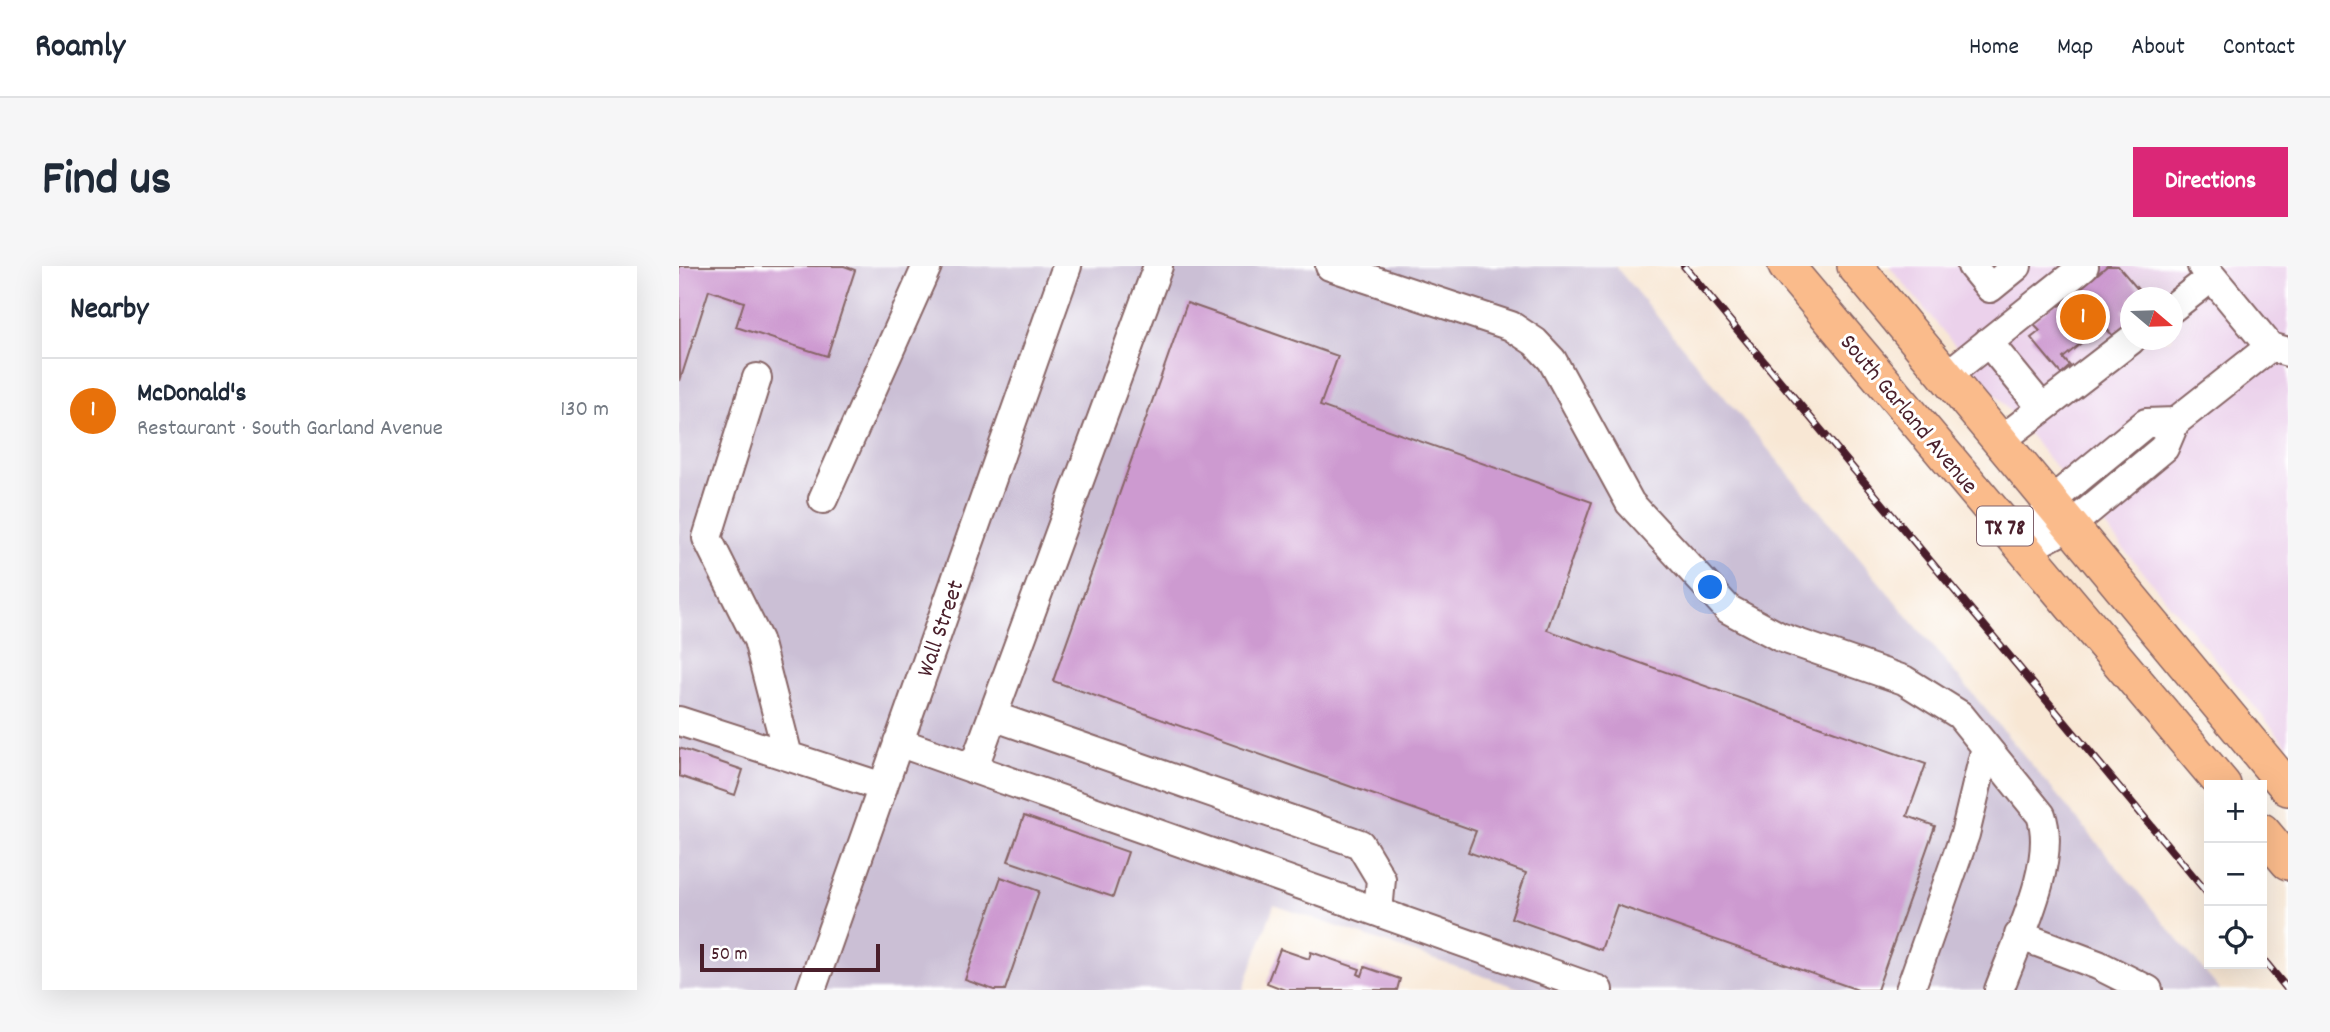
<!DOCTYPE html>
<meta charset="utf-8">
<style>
body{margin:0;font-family:Dekko,sans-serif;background:#f6f6f7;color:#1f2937}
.controls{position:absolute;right:21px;bottom:21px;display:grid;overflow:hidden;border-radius:0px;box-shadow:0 7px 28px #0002}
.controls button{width:63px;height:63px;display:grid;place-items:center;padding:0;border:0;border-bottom:2px solid #e0e1e3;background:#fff;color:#1f2937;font:35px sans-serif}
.compass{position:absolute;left:1441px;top:21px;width:63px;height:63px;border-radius:50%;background:#fff;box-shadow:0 7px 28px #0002;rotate:109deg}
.scale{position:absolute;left:21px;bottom:18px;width:180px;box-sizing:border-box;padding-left:7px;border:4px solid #4a1f2b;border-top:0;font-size:19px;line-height:24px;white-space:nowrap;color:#4a1f2b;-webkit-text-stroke:5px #fff;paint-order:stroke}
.you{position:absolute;left:1032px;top:322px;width:24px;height:24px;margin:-18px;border:5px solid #fff;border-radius:50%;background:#1a73e8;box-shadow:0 0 0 10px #1a73e833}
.badge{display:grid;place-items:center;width:46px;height:46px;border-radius:50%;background:#db2777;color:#fff;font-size:23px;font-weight:700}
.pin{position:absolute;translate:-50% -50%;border:4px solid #fff;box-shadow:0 2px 7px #0006}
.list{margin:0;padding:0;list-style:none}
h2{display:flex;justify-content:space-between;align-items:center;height:91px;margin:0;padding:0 28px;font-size:30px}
h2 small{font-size:23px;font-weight:400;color:#747a83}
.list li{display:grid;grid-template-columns:46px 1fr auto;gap:21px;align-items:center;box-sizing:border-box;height:105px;padding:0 28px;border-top:2px solid #e0e1e3}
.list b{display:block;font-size:26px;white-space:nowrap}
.list p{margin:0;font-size:23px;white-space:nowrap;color:#747a83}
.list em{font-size:23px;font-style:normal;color:#747a83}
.icon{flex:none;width:38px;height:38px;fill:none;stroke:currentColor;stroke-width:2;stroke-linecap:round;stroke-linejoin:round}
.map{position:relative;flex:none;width:1609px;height:724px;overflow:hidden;border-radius:0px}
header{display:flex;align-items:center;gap:42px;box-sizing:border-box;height:98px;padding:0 35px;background:#fff;border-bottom:2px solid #e0e1e3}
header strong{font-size:33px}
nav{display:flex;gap:38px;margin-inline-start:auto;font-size:24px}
.intro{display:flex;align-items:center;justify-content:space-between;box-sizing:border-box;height:168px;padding:0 42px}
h1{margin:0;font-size:49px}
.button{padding:18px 32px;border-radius:0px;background:#db2777;color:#fff;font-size:24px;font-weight:700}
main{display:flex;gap:42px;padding:0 42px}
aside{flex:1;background:#fff;border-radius:0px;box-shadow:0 7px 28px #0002}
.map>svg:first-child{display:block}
.built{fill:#ebd1eb;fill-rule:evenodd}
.industrial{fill:#cbbfd5}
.building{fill:#cd9ad0}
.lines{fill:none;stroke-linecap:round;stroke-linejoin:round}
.minor-casing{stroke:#876566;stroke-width:32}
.major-casing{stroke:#876566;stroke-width:38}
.minor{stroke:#fff;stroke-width:28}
.major{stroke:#fabb8b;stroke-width:35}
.rail-casing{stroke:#4a1f2b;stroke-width:8}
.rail{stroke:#fff;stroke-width:5;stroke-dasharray:16;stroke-linecap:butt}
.labels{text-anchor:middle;stroke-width:6;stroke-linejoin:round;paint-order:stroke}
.shield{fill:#fff;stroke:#80626b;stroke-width:2}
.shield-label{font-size:23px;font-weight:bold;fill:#4a1f2b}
.street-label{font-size:24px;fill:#4a1f2b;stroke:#fff}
</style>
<header>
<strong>Roamly</strong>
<nav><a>Home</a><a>Map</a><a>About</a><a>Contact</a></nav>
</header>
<div class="intro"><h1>Find us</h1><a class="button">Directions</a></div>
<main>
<aside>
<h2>Nearby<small></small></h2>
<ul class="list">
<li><span class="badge" style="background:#e8710a">1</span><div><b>McDonald's</b><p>Restaurant · South Garland Avenue</p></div><em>130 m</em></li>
</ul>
</aside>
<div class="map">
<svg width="1609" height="724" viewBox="0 0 1609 724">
<rect width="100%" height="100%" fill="#fff"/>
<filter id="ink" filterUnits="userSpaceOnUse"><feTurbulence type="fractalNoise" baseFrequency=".0143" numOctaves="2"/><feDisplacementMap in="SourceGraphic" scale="14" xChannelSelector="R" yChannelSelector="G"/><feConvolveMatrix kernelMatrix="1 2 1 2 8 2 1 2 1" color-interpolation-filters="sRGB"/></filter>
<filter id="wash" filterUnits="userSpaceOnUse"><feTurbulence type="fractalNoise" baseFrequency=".00686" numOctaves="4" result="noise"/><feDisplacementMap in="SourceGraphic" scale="28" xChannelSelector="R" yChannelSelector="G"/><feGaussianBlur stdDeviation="1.57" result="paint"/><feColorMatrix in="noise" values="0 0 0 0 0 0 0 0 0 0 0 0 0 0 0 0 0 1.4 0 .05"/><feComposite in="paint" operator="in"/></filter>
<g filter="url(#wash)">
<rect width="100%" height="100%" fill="#f8e7d4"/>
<path class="built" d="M1210,0H1609V481ZM1451,32H1493V74H1451Z"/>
<path class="industrial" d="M0,0H936L1541,724H845L595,639L564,724H0Z"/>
<g id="blocks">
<path class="building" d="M0,0H165L176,4L148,90L57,61L65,36L30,24L1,115Z
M1428,0H1439L1463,28L1451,32V38L1443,45L1451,57L1435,71L1424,59L1384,92L1391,100L1382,108L1352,72L1361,65L1353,57L1377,36L1381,40Z
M508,37L659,90L641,140L913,236L868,364L1247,498L1228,550L1256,560L1198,724H1179L938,639L922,684L832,652L847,607L789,586L797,565L374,415Z
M0,482L64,504L56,529L0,510Z
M345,550L449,586L434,631L329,595Z
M322,611L360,625L326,724H315L286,714Z
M601,683L630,693L632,686L681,703L679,708L683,710L686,701L721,713L718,724H606L588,717Z"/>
</g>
</g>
<g filter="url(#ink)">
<use href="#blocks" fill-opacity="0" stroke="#876566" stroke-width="2"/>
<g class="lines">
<g class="minor-casing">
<path id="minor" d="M651,0L832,60L856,76L873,94L951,237L1049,343L1101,371L1225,414L1281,449L1362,549C1379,596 1337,677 1320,724
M1293,0L1311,22L1338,0
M1533,11L1591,81
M1493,42L1533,11L1523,0
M1309,76L1363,142
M1267,110L1405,0
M78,112L28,272L79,374L109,490
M1321,175L1452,74
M144,233L248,0
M1346,284L1391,260L1485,182L1496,156L1591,81L1609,86
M1346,284L1371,236L1467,157L1496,156
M314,450L681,578L702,613L699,646
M0,455L204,521
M219,476L919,724
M294,503L479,0
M1340,669L1419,699L1469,724
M132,724L388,0
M1231,724L1286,568L1307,481"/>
</g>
<g class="major-casing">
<path id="major" d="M1107,0L1544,519
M1176,0L1609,522
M1583,565L1609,596"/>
</g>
<use href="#minor" class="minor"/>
<use href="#major" class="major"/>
<g class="rail-casing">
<path id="rail" d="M1005,0L1530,629
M1583,692L1609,724"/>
</g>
<use href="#rail" class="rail"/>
</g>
</g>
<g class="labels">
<rect class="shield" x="1298" y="240.5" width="56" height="39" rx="5"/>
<g class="shield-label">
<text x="1326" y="268">TX 78</text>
</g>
<g class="street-label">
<text transform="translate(1231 147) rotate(50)" y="8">South Garland Avenue</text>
<text transform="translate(260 362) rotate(-71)" y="8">Wall Street</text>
</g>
</g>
</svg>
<div class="controls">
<button>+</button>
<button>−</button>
<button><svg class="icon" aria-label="locate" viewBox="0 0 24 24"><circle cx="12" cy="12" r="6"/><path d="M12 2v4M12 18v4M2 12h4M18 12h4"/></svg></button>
</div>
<svg class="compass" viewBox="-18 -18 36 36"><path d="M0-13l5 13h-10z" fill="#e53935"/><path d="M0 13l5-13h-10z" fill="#747a83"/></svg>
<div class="scale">50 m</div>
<div class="you"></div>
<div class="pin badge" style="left:1404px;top:51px;background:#e8710a">1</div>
</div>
</main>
